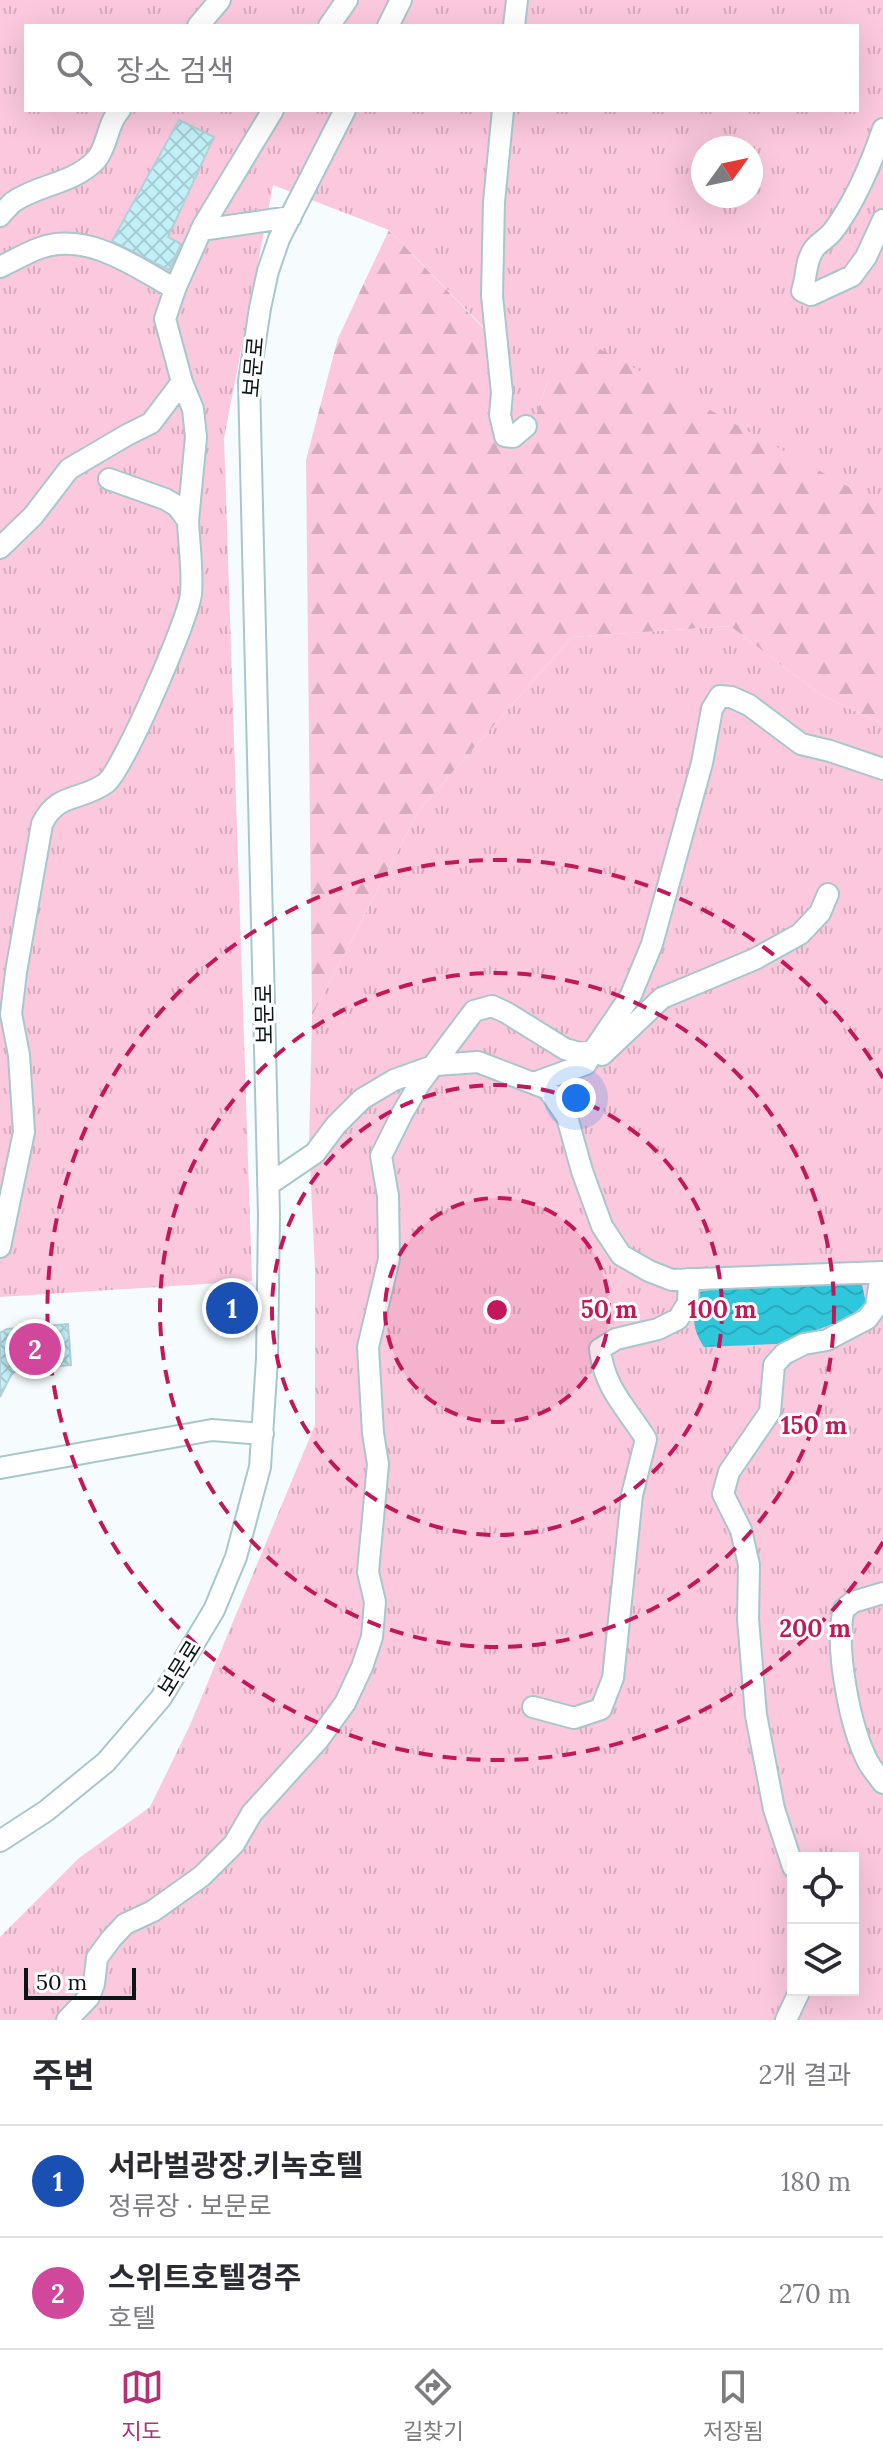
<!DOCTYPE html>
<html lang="ko">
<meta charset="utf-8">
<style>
body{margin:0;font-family:Lora,"Noto Sans KR",serif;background:#f7f7f7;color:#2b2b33}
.controls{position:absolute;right:24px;bottom:24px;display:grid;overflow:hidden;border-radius:0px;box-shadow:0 8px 32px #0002}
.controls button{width:72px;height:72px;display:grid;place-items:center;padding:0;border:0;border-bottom:2px solid #e1e1e2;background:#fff;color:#2b2b33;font:40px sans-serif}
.compass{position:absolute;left:691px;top:136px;width:72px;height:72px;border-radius:50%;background:#fff;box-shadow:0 8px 32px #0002;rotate:57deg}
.scale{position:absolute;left:24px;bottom:20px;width:112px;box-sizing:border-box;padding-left:8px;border:4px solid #0a1517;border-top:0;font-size:22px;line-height:28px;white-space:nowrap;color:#0a1517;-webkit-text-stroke:6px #fff;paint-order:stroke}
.you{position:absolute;left:576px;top:1098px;width:28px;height:28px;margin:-20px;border:6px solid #fff;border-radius:50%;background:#1a73e8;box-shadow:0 0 0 12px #1a73e833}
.badge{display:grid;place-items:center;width:52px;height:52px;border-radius:50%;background:#b43077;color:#fff;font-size:26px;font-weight:700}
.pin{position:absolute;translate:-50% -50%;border:4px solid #fff;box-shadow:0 2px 8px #0006}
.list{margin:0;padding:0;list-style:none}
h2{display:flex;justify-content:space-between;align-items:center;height:104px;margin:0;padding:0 32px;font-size:34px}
h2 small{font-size:26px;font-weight:400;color:#7c7c81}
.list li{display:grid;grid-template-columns:52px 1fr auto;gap:24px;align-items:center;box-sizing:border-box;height:112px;padding:0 32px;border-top:2px solid #e1e1e2}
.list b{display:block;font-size:30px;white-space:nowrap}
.list p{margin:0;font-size:26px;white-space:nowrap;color:#7c7c81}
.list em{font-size:26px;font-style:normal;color:#7c7c81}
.icon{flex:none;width:44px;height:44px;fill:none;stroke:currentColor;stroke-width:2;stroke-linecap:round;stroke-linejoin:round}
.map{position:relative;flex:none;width:883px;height:2020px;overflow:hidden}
.search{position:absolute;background:#fff;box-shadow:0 8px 32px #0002;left:24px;right:24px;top:24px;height:88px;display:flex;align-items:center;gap:20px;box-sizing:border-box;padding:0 28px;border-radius:0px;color:#7c7c81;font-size:30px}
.sheet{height:328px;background:#fff}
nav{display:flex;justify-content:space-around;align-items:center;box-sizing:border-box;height:112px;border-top:2px solid #e1e1e2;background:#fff;font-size:22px;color:#7c7c81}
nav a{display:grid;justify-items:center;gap:4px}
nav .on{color:#b43077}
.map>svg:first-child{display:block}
.grass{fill:url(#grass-tufts);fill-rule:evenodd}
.forest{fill:url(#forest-firs)}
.water{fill:url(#water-waves)}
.building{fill:url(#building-cross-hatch);stroke:#b2d1d6;stroke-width:2}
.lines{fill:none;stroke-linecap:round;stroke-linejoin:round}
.minor-casing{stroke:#a8c7cc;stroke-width:24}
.minor{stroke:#fff;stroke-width:20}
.ring{fill:none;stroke:#c2185b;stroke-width:4;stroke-dasharray:14 10}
.labels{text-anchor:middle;stroke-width:6;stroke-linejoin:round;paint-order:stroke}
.street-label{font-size:22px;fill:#0a1517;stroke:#fff}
.centre{fill:#c2185b;stroke:#fff;stroke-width:4}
.ring-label{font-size:24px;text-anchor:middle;font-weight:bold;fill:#c2185b;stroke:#fff;stroke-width:6;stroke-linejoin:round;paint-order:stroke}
</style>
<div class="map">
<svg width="883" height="2020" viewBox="0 0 883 2020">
<defs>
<pattern id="grass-tufts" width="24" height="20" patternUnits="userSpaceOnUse" patternTransform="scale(2)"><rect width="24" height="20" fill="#fbc8dd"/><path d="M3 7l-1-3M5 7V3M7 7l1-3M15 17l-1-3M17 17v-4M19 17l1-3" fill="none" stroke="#d6abbd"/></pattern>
<pattern id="forest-firs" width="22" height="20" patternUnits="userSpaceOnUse" patternTransform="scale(2)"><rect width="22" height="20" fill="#fbc8dd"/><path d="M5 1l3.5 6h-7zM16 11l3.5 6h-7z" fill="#d6abbd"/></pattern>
<pattern id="water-waves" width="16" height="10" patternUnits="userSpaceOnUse" patternTransform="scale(2)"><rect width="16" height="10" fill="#2fc7dc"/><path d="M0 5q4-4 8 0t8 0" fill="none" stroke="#28aabc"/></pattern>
<pattern id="building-cross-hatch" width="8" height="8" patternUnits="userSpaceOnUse" patternTransform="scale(2)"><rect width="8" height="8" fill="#c2f0f8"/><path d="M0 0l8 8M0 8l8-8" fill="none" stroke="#a5cdd4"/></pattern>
</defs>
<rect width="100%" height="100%" fill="#f6fcfd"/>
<path class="grass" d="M0,0H883V506L548,380L526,444L505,448L498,422L490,334L389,230L273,185L224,438L252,1281L0,1297ZM26,26H857V110H26ZM703,148H751V196H703Z
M730,626L821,695L883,724V2020H0V1937L79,1858L150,1807L190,1725L315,1425V1270L309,1145L312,1016L419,810L572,637ZM793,1858H853V1990H793Z"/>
<path class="forest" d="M389,230L490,335L498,422L506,448L526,444L548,380L591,344L883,506V724L821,695L730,626L572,637L419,810L312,1016L306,460L338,338Z"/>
<path class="water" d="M861,1280L866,1303L847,1319L777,1344L704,1347C691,1327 692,1315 700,1292L728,1286H804Z"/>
<path class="building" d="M179,120L214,137L168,237L181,244L169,270L112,241Z
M68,1324L71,1365L18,1369L11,1375L0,1397V1333L7,1329Z"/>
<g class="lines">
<g class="minor-casing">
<path id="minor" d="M198,26L220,0
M329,26L347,0
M388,26L401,0
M514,26L517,0
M503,110L494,202L492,296L502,393L500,415L505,436L513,437L526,426
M883,129C871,164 856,201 833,231C828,238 819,242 814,249C805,261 807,277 802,291L811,295L852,276L866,257L883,220
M0,216C4,211 9,206 13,202C39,184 73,184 96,160C108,146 107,123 120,110
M201,230L291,217
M0,267C13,261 26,253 40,248C87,231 136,267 175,289
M109,479L165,499L177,506L188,521L196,437L193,409L182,382
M0,548L33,516L69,469L127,435L151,423L182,382L165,319L175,289L203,226L273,110
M593,1051L631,995L652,944L702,763L712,709L720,696L731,697L749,705L801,744L830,751L883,769
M602,1055L662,998L755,959L800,934L820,913L828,894
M268,1185L315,1153L336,1125L362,1099L394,1080L436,1065L478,1062L548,1089L567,1117L582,1171L602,1226L621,1255L649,1271L672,1280L883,1272
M0,1247L24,1132L19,1055L11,1014L16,972L42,824C57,792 82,801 106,783C123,770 189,618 191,594C193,570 189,545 188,521
M0,1468L212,1430L263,1434
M883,1593L853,1602L844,1609C834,1647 850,1727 868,1762C872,1769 878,1776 883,1783
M533,1707L574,1718L601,1709L613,1678L632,1495L646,1439C626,1407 604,1388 600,1349L616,1339L658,1329L678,1319L688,1303L689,1279
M0,1841L46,1811L106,1762L161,1698L214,1610L236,1557L260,1467L267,1359L269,1215L249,381L260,308L268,271L279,239L345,110
M793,1867L774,1809L756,1715L748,1619L749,1565L741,1530L723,1494L729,1472L770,1412L774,1365L784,1354L804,1344L827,1340L867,1319L876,1307L881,1273
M67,2020L89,1997L94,1984L97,1958L111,1939L125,1924L153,1911L202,1876L234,1844L252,1813L319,1739L345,1703L362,1667L372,1637L375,1602L368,1572L378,1464L373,1433L368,1347L389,1259L388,1196L381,1156L403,1112L420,1083L474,1011L492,1006L507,1013L565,1049L580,1053L593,1051L586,1064L534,1083
M786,2020L800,1990"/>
</g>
<use href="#minor" class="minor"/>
</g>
<circle cx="497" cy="1310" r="112" fill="#c2185b" fill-opacity=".12"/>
<g class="ring">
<circle cx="497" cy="1310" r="112"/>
<circle cx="497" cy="1310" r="225"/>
<circle cx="497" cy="1310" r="337"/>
<path d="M883 1542A450 450 0 1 1 883 1078"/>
</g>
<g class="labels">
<g class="street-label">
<text transform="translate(253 367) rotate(-85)" y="8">보문로</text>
<text transform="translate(264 1014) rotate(-91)" y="8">보문로</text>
<text transform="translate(179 1668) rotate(-58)" y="8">보문로</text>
</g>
</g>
<circle cx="497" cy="1310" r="12" class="centre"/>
<g class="ring-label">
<text x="609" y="1318">50 m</text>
<text x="722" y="1318">100 m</text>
<text x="814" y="1434">150 m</text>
<text x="815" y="1637">200 m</text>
</g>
</svg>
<div class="controls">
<button><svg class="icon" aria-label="locate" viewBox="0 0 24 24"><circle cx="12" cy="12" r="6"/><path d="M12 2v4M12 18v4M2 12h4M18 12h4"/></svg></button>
<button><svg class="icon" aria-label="layers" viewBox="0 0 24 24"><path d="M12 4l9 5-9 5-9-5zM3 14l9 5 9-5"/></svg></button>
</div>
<svg class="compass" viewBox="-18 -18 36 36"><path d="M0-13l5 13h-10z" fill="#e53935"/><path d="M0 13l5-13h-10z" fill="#7c7c81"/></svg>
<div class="scale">50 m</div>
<div class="you"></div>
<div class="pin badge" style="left:232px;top:1308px;background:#1a4fb4">1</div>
<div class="pin badge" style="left:35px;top:1349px;background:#d1479c">2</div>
<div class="search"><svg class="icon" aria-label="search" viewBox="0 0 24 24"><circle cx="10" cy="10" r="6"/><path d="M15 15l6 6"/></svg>장소 검색</div>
</div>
<section class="sheet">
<h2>주변<small>2개 결과</small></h2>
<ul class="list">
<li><span class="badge" style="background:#1a4fb4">1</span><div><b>서라벌광장.키녹호텔</b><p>정류장 · 보문로</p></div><em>180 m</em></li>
<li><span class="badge" style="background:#d1479c">2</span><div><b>스위트호텔경주</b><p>호텔</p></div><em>270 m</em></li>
</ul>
</section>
<nav>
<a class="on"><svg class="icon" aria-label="map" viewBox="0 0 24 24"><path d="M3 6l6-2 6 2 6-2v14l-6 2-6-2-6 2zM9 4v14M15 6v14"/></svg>지도</a>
<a><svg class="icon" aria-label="directions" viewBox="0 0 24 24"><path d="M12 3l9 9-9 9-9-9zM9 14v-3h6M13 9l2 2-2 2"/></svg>길찾기</a>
<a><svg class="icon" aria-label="saved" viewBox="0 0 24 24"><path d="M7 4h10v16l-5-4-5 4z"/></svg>저장됨</a>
</nav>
